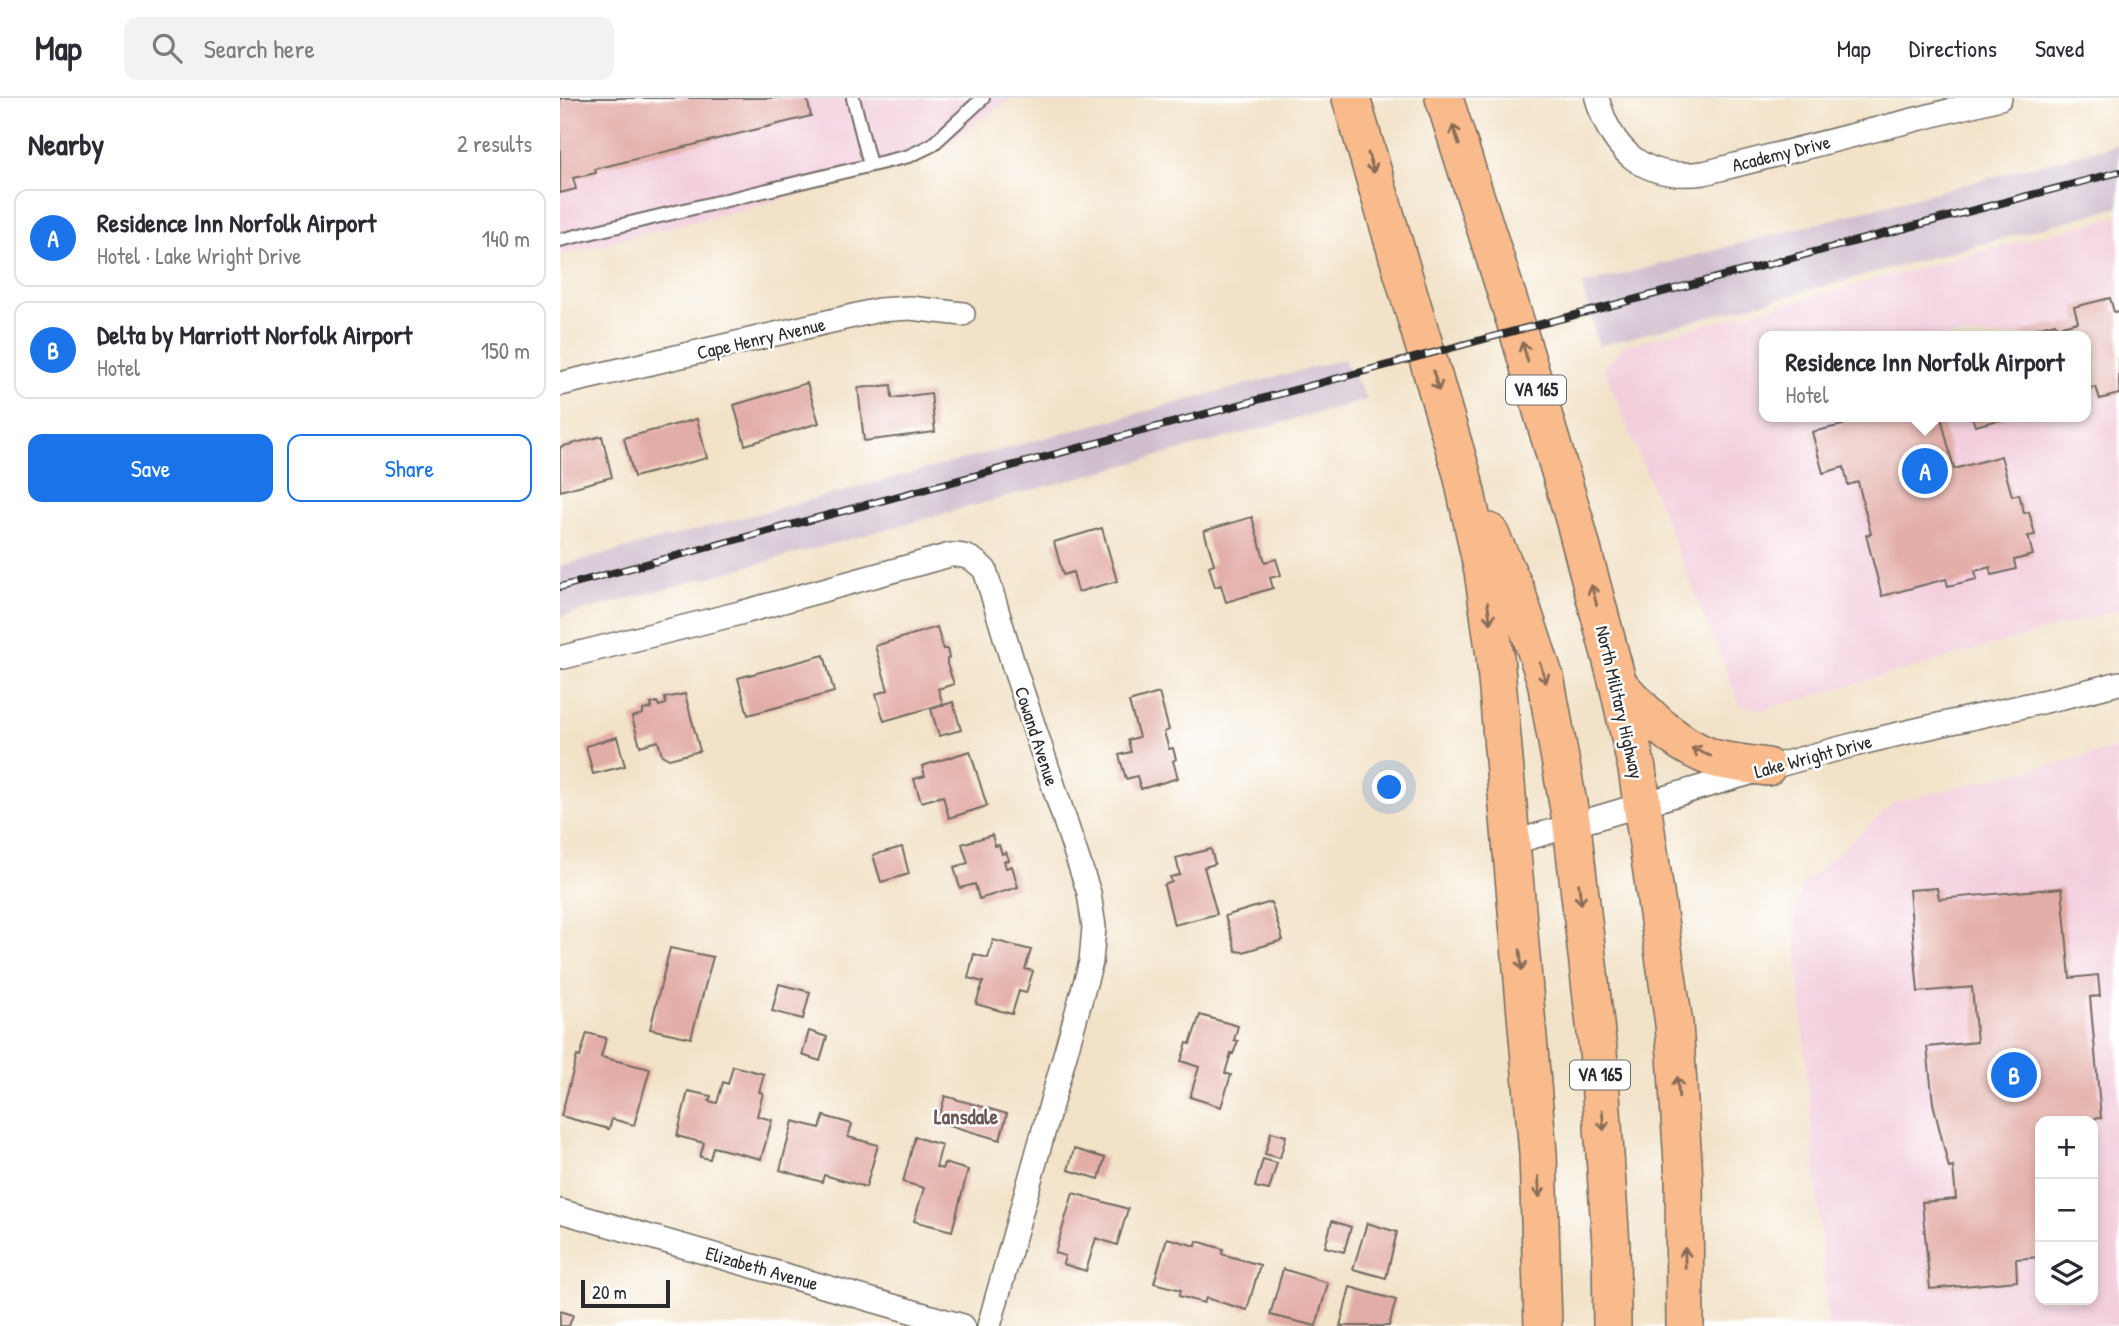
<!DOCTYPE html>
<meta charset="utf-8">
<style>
body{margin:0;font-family:"Patrick Hand",sans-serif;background:#f2f2f3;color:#2b2b33}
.controls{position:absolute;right:21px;bottom:21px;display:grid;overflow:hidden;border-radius:14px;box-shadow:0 4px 10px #0003}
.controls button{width:63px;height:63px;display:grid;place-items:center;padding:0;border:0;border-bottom:2px solid #e1e1e2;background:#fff;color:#2b2b33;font:35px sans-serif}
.scale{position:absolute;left:21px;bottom:18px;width:89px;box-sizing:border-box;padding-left:7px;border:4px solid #2b2b2b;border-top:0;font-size:19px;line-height:24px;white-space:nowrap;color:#2b2b2b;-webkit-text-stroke:5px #fff;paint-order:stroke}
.you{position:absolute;left:830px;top:690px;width:24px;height:24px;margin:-18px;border:5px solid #fff;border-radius:50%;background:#1a73e8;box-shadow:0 0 0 10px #1a73e833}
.badge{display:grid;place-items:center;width:46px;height:46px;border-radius:50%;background:#1a73e8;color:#fff;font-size:23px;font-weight:700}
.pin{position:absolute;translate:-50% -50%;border:4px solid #fff;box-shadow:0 2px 7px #0006}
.popup{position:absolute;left:1199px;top:233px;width:332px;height:91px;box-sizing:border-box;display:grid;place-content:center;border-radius:14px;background:#fff;filter:drop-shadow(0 2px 5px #0005);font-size:23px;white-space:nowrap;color:#7c7c81}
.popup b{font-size:26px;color:#2b2b33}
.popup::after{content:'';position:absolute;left:50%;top:100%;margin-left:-14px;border:14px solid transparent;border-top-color:#fff}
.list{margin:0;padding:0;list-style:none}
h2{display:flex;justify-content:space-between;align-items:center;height:91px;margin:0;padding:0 28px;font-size:30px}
h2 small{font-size:23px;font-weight:400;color:#7c7c81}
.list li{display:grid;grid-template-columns:46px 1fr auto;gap:21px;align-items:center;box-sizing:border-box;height:98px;margin:0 14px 14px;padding:0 14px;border:2px solid #e1e1e2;border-radius:14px}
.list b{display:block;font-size:26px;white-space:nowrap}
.list p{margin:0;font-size:23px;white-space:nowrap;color:#7c7c81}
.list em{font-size:23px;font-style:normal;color:#7c7c81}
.actions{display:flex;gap:14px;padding:21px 28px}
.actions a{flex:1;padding:16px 0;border:2px solid #1a73e8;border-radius:14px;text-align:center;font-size:24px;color:#1a73e8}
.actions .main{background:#1a73e8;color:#fff}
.icon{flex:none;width:38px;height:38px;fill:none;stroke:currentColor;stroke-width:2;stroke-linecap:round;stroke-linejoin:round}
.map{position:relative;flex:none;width:1559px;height:1228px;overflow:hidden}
header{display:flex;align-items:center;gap:42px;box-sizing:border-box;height:98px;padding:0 35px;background:#fff;border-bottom:2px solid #e1e1e2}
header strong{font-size:33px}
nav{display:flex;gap:38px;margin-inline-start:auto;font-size:24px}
.search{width:490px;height:63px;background:#f2f2f3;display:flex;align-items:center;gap:18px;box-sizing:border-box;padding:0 24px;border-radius:14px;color:#7c7c81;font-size:26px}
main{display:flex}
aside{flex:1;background:#fff}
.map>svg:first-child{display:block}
.built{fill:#f3cfde;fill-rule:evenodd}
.industrial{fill:#cfbdce}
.building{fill:#e3ada7}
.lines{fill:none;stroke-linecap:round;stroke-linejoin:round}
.lane-casing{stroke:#716b62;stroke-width:16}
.street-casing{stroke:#716b62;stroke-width:26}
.primary-casing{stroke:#716b62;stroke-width:40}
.lane{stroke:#fff;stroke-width:12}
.street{stroke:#fff;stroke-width:23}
.primary{stroke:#fabb8c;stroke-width:37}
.rail-casing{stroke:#2b2b2b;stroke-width:8}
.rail{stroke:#fff;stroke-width:5;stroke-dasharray:16;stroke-linecap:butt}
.oneway{stroke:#886c57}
.labels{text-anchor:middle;stroke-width:5;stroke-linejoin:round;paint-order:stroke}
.shield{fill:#fff;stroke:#6b6b6b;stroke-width:2}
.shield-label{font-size:18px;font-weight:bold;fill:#2b2b2b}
.street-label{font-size:19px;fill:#2b2b2b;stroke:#fff}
.neighbourhood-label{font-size:21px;font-weight:bold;fill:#6b5856;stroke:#fff}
</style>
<header>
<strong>Map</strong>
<div class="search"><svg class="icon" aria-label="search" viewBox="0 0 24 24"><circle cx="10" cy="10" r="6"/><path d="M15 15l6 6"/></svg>Search here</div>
<nav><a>Map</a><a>Directions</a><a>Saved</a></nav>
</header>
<main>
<aside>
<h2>Nearby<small>2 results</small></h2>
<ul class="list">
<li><span class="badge">A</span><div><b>Residence Inn Norfolk Airport</b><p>Hotel · Lake Wright Drive</p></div><em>140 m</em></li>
<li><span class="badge">B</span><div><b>Delta by Marriott Norfolk Airport</b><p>Hotel</p></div><em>150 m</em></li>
</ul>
<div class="actions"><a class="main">Save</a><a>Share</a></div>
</aside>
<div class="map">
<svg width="1559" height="1228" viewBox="0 0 1559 1228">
<rect width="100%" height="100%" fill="#fff"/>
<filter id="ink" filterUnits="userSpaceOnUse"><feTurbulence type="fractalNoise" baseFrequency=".0143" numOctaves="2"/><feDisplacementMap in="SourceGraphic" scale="14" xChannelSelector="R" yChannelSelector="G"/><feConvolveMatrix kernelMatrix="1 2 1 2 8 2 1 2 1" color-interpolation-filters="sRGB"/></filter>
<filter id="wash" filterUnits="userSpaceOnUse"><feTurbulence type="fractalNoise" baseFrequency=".00686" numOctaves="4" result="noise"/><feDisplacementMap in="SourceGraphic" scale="28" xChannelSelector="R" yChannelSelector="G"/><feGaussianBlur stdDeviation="1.57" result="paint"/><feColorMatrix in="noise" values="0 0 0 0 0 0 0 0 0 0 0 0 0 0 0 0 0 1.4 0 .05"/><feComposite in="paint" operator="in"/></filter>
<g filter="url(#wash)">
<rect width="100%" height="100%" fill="#f2e2c7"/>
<path class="built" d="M0,0H452L358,67L0,157Z
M1559,118V512L1203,612L1180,607L1044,270L1064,248ZM1204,238H1526V319H1204Z
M1559,650V1228H1268L1234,818L1243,786L1334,705ZM1480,1023H1533V1202H1480Z"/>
<path class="industrial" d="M1559,46V109L1039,248L1022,187Z
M784,261L807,302L0,519V468Z"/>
<g id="blocks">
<path class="building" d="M0,0H247L251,18L35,71L36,75L13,80L16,91L0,95Z
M1550,200L1554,214L1559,213V296L1540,301L1536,289L1526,291V238H1464L1462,234L1495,225L1497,229L1518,224L1514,209Z
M247,285L259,325L185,347L174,307Z
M331,287L332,300L371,295L375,334L304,343L298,290Z
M1281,319H1381L1394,371L1441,358L1452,398L1459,396L1464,415L1469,414L1475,437L1468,438L1473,457L1454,462L1456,471L1432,477L1430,469L1415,473L1417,481L1388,488L1386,481L1322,498L1306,437L1311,436L1298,384L1288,387L1284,369L1263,375L1252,334L1283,327Z
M1412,319H1447V320L1415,328Z
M137,321L147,360L74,379L64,340Z
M42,338L52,379L0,393V349Z
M692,419L705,464L716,461L721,477L710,480L713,490L666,504L661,487L655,489L649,468L654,466L644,433Z
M542,430L557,483L518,494L513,474L503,477L494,444Z
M377,529L383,551H387L389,560L387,561V566L394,586L378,591L383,606L324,623L316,596L328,592L315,548Z
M264,557L274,594L188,617L178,580Z
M599,595L609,632L604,634L609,651L613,650L616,661L613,663L618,680L581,691L577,678L566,681L559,657L571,654L568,642L579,639L569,604Z
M125,596L140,653L109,661L102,657L98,643L80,648L72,619L83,616V612L92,610L91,606L97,604L99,608L106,606L105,600Z
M393,604L401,632L379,638L371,611Z
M57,639L65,668L33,676L26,648Z
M410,653L427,708L389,720L383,698L361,704L354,681L365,678L362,668Z
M432,737L435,748L439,747L442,756L446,754L449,762L444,763L446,770L452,768L458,789L419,801L415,786L400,790L394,769L408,765L402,746Z
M342,749L349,776L321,784L313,757Z
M651,751L655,766L644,769L657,816L614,827L604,787L612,784L610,779L620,777L616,760Z
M1377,790L1379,801L1502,790L1510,880L1538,877L1540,898L1530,899L1541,1020L1523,1021V1023H1480V1159L1456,1161L1457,1183L1370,1191L1362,1104L1396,1101L1393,1069L1389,1070L1373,1005L1367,949L1417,944L1412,889L1358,894L1349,792Z
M711,804L723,842L683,854L676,853L665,818Z
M433,842L471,852L465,871L473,873L466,895L459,893L452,916L416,906L423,884L408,880L414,856L428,860Z
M110,850L153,859L131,940L90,931Z
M219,886L250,894L243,921L212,913Z
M640,917L678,928L674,942L678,943L673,956L671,955L665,975L671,977L661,1009L630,999L639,969L621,963L627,945L630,946Z
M249,933L267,939L260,963L242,957Z
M27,935L46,940L41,959L90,971L74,1027L52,1021L49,1031L1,1018L17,958L20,959Z
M173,968L204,976L199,994L203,995L197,1018L212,1022L201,1061L153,1049L150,1061L140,1059L144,1045L117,1038L128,993L151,998L149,1003L157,1005L163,984L168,986Z
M385,998L447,1016L440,1042L378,1024Z
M264,1018L292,1026L288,1039L318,1047L306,1089L264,1077L262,1084L220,1072L233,1023L260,1030Z
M711,1034L726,1038L720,1060L705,1056Z
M355,1039L382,1047L376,1069L382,1071L384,1065L408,1072L392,1133L354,1123L364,1090L343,1084Z
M514,1051L545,1060L539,1081L508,1072Z
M703,1061L717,1065L709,1092L695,1089Z
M513,1095L568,1111L557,1147L536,1140L526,1173L503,1166L505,1158L495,1155Z
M772,1123L791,1129L784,1154L765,1149Z
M807,1125L837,1134L826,1180L793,1171Z
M607,1140L636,1148L637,1143L663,1151L662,1156L700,1167L687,1212L646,1200L644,1205L619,1198L621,1192L594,1185Z
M723,1171L768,1185L756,1228L710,1217Z
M790,1189L836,1202L829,1228H780Z
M0,1213L13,1217L9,1228H0Z"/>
</g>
</g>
<g filter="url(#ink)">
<use href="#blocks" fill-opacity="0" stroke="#716b62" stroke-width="2"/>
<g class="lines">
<g class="lane-casing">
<path id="lane" d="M293,0L310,67
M0,142L349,58L372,47L423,0"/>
</g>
<g class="street-casing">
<path id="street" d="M1037,0C1052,55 1086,83 1144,75L1440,0
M0,286L319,212L350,210L403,216
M4,559L180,515L390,457C406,456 414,461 425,472L454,569L529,795L534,829L531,864L429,1228
M951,745C1064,713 1176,677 1289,648C1379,625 1470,609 1559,585
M0,1113L403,1228"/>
</g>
<g class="primary-casing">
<path id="primary" d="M791,0L902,376L923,473L935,558L978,1055L983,1228
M884,0L958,232L1015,424L1058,586L1077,671L1114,926L1124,1081L1125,1228
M929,434L956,493L986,583L1012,728L1038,952L1051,1147L1052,1228
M1058,586C1086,616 1113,646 1153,660C1170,665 1190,666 1207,669"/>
</g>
<use href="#lane" class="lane"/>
<use href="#street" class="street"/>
<use href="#primary" class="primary"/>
<g class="rail-casing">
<path id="rail" d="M0,489L958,232L1559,74"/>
</g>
<use href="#rail" class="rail"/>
</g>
<defs><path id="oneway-shaft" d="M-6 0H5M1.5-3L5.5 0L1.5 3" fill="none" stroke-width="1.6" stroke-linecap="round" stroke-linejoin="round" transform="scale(1.75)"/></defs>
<g class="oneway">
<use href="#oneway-shaft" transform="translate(896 37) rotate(-108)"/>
<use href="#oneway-shaft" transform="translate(811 65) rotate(73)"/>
<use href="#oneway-shaft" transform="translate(965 254) rotate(-106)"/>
<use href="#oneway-shaft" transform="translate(876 283) rotate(74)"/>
<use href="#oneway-shaft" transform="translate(1034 497) rotate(-105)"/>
<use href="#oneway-shaft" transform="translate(929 515) rotate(82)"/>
<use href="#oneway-shaft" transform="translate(983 575) rotate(73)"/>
<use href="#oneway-shaft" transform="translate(1141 654) rotate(-157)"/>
<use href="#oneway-shaft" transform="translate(1020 796) rotate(83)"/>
<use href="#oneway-shaft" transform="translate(961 862) rotate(85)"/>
<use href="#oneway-shaft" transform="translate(1118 989) rotate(-94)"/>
<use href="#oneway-shaft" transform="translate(1043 1022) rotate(85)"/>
<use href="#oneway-shaft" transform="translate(979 1089) rotate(87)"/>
<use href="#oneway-shaft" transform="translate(1125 1160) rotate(-91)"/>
</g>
</g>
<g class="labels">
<g class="shield">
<rect x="946" y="277.5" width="60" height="29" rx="5"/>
<rect x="1010" y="962.5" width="60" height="29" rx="5"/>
</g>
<g class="shield-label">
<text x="976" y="298">VA 165</text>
<text x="1040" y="983">VA 165</text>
</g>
<g class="street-label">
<text transform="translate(1221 55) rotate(-14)" y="7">Academy Drive</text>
<text transform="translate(201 240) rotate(-13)" y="7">Cape Henry Avenue</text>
<text transform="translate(1060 604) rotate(77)" y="7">North Military Highway</text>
<text transform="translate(477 638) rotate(72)" y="7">Cowand Avenue</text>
<text transform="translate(1253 658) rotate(-15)" y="7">Lake Wright Drive</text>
<text transform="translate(202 1170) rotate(16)" y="7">Elizabeth Avenue</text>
</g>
<g class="neighbourhood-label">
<text x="406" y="1026">Lansdale</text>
</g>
</g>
</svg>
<div class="controls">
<button>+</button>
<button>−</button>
<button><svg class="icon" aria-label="layers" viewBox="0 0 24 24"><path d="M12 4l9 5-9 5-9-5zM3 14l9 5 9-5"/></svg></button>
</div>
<div class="scale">20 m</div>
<div class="you"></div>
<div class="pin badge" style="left:1365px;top:373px">A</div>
<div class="popup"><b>Residence Inn Norfolk Airport</b>Hotel</div>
<div class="pin badge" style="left:1454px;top:977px">B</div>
</div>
</main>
